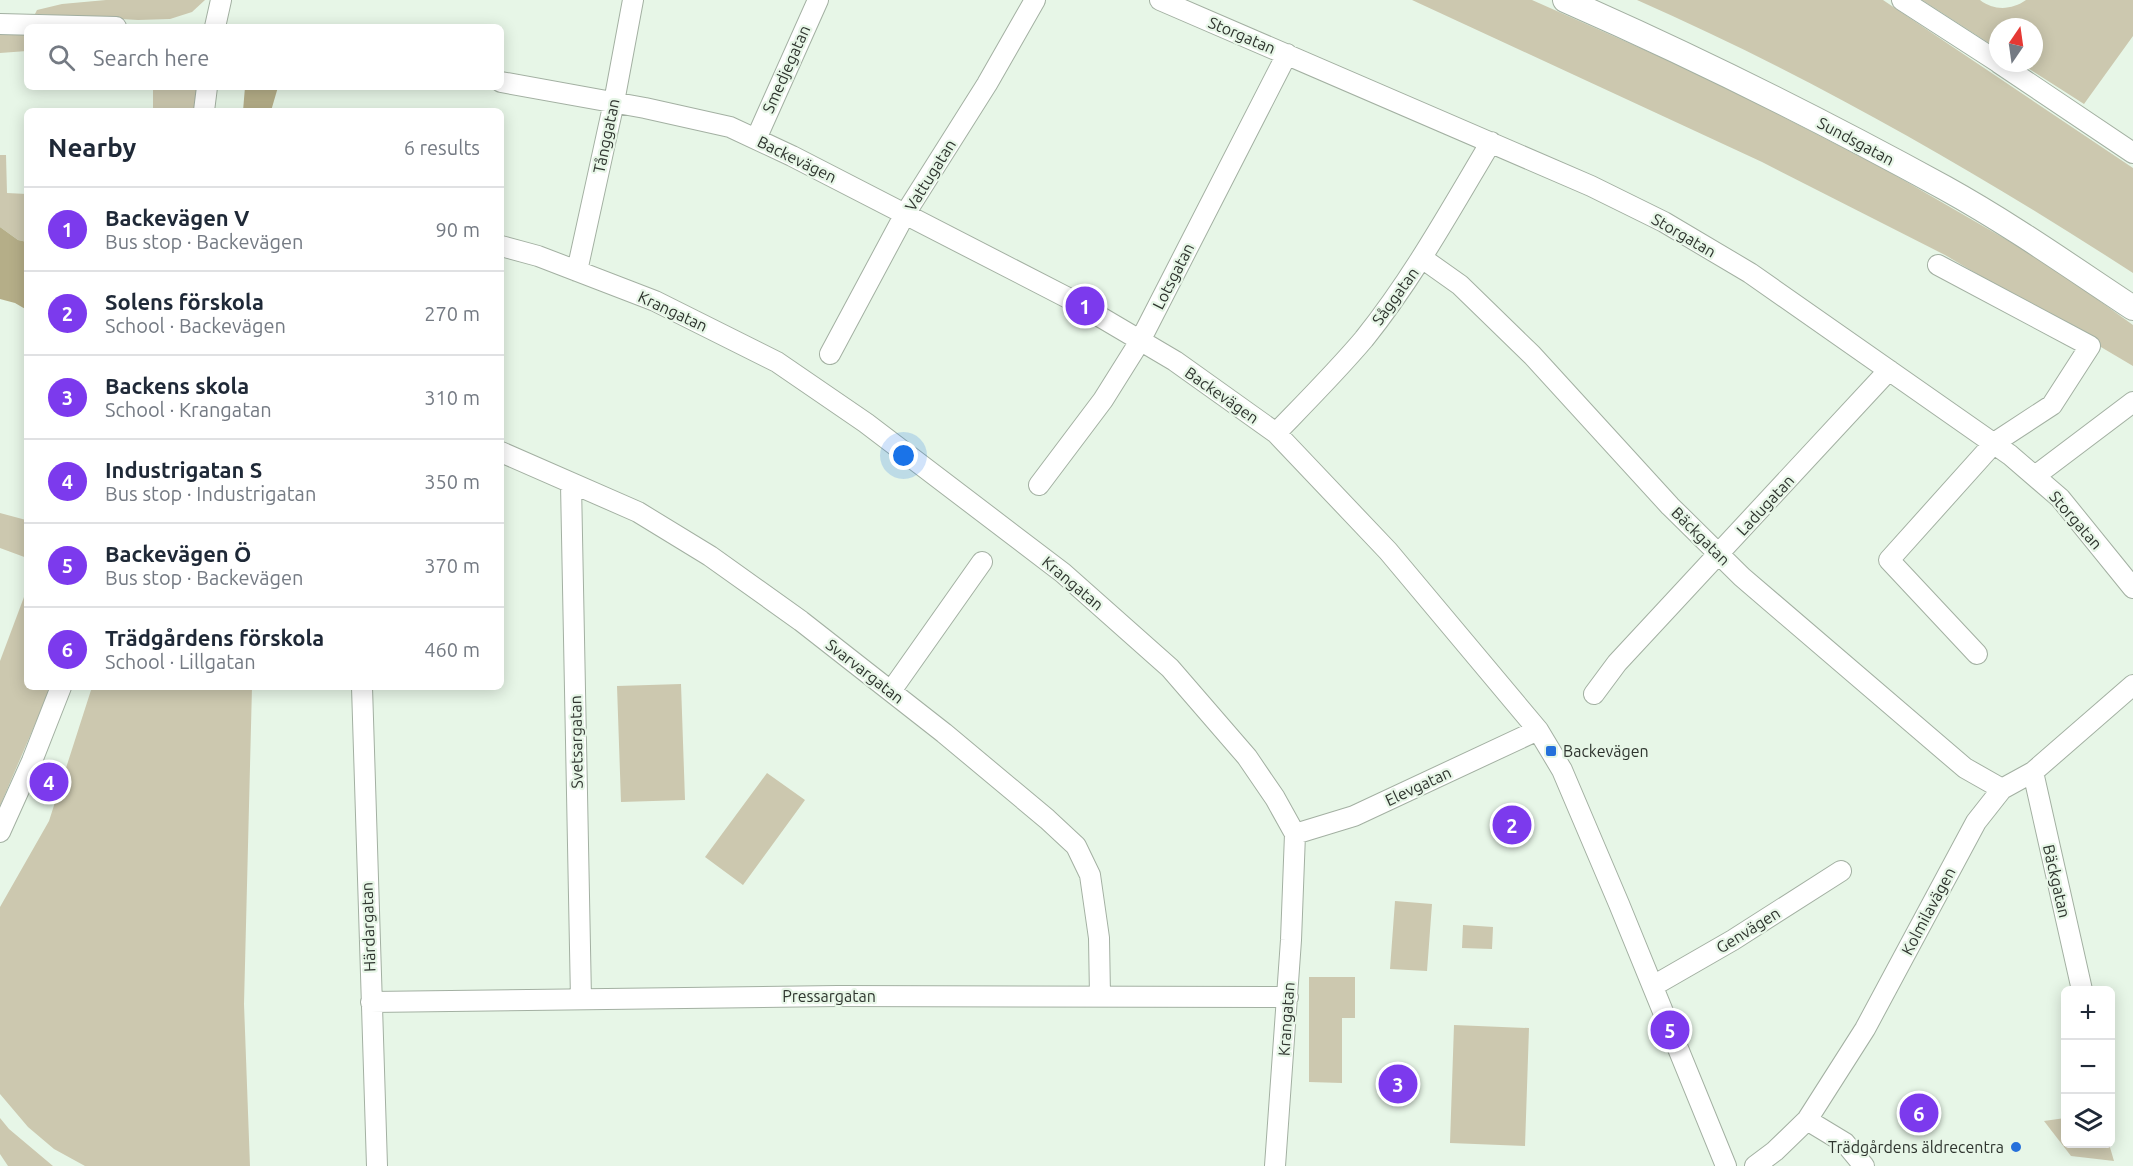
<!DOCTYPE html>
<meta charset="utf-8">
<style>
body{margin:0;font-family:Ubuntu,sans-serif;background:#f2f2f3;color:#1f2937}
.controls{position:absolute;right:18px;bottom:18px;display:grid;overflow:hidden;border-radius:9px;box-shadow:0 3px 15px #0003}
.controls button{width:54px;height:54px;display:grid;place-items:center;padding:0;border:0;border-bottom:2px solid #e0e1e3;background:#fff;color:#1f2937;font:30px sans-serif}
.compass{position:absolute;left:1989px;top:18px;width:54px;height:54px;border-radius:50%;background:#fff;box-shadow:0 3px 15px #0003;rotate:13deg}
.you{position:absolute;left:904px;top:456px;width:21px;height:21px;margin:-15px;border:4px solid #fff;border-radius:50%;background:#1a73e8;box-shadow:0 0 0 9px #1a73e833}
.badge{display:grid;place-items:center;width:39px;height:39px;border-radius:50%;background:#7c3aed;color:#fff;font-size:20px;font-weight:700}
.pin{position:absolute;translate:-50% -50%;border:3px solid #fff;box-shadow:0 2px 6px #0006}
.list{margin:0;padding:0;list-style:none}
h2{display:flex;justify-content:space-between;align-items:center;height:78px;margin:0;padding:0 24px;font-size:26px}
h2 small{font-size:20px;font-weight:400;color:#747a83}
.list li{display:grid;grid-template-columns:39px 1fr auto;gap:18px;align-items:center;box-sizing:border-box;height:84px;padding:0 24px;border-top:2px solid #e0e1e3}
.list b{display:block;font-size:22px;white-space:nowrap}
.list p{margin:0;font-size:20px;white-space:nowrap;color:#747a83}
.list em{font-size:20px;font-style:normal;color:#747a83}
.icon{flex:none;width:33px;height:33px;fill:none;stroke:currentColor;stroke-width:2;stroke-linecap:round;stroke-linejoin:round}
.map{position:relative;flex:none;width:2133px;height:1166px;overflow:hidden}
.search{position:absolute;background:#fff;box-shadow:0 3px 15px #0003;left:24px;top:24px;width:480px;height:66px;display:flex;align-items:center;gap:15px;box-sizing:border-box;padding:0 21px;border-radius:9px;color:#747a83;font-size:22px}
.panel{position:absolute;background:#fff;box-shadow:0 3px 15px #0003;left:24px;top:108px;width:480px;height:582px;border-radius:9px}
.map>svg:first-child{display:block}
.green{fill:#ccc8af}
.forest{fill:#b5ae88}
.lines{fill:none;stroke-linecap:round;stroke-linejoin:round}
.minor-casing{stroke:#a3b0a2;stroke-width:22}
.major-casing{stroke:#a3b0a2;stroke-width:26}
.minor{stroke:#fff;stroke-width:20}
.major{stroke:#fff;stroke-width:24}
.poi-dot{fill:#2570db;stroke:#e7f6e7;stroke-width:2}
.labels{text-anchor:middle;stroke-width:4.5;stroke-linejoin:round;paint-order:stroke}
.street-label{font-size:16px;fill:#2e342e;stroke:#e7f6e7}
.poi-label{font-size:16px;fill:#2e342e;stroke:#e7f6e7;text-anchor:start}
</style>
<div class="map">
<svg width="2133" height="1166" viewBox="0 0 2133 1166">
<rect width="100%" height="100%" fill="#e7f6e7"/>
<path class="green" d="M106,0H205L192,12L170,19L138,20L35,14L37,10L62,4Z
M1412,0H1532L1708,78L1886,170L2047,263L2133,325V366L1945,255L1762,162Z
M1637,0H1883L2133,168V273C1974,170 1810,76 1637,0Z
M1922,0H1980C1994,11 2012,10 2026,0H2133V36L2084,104L2020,63H2034V27H1998V49Z
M0,34L27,35V51L0,53Z
M153,87H199L195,111H153Z
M0,155H6L7,193L27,194V242L18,240L0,227Z
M0,513L26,520L27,518V558L0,548Z
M27,589V687H51L0,806V661Z
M681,684L685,800L621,802L617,686Z
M92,687H252L244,1004L250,1166H85L54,1149L28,1127L0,1094V907L49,821Z
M767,773L805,800L743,885L705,857Z
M1395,901L1432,904L1427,971L1390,969Z
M1463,925L1493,927L1492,949L1462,948Z
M1309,977H1355V1018H1342V1083L1309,1082Z
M1454,1025L1529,1028L1525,1146L1450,1143Z
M0,1118L9,1129L53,1166H8L0,1154Z
M2065,1118L2066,1144H2109L2114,1161L2071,1156L2044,1121Z"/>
<path class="forest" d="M245,87H278L271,111H243Z
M0,227L18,240L27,242V310L15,303L0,299Z"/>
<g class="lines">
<g class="minor-casing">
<path id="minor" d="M1160,0L1591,186L1664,222L1750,273L2010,455L2060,498L2133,588
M1902,0L1998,62
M0,24L116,27
M215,27L221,0
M1999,63L2133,153
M501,82L645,108L730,127L792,156L1070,299L1175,361L1276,433L1388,551L1538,730L1562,770L1619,904L1726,1166
M204,111L207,87
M756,139L818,0
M501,246L538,256L655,301L777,362L866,423L1063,573L1170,668L1247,757L1275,798L1295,834L1291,940L1275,1166
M1422,258L1460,285L1532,355L1670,506L1742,577L1965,768L2002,789
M1938,265L2090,346L2052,405L1994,443L1889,560L1977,654
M577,271L614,102L633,0
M830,354L905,214L987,84L1035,0
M1276,433C1306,402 1336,372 1364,339C1413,278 1451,209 1491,142
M501,452L638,512L710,556L801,621L944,733L1047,819L1076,846L1090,875L1099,938L1100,996
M2035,476L2133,402
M571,484L581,999
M1039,485L1103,400L1140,341L1287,54
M362,687L377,1166
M891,691L982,562
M1594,694L1617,663L1889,370
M2033,772L2082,990
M0,832L32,761L61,687
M1295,834L1354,816L1538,730
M1653,986L1733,940L1841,871
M371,1002L838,996L1288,997
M1807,1120L1845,1143L1864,1166
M1755,1166L1775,1151L1807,1120L1865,1029L1976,822L2002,789L2033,772L2133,685"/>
</g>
<g class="major-casing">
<path id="major" d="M1565,0C1695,57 1821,120 1945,188C2010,224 2071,267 2133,308"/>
</g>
<use href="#minor" class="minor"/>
<use href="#major" class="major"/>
</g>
<g class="poi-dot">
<rect x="1545" y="745" width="12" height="12" rx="3"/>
<circle cx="2016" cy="1147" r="6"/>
</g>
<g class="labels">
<g class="street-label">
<text transform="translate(1242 35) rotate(23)" y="6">Storgatan</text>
<text transform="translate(786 69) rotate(-66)" y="6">Smedjegatan</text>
<text transform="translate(606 136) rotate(-78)" y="6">Tånggatan</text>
<text transform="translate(1856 141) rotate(28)" y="6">Sundsgatan</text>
<text transform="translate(797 159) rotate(26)" y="6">Backevägen</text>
<text transform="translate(930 175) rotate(-58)" y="6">Vattugatan</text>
<text transform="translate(1684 235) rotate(30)" y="6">Storgatan</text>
<text transform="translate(1173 276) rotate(-63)" y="6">Lotsgatan</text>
<text transform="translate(1395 296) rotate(-54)" y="6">Såggatan</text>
<text transform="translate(673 311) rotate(25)" y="6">Krangatan</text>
<text transform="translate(1222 395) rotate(35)" y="6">Backevägen</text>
<text transform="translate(1765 505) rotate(-47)" y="6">Ladugatan</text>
<text transform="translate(2076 520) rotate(49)" y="6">Storgatan</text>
<text transform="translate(1701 536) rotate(45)" y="6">Bäckgatan</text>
<text transform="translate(1073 583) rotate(40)" y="6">Krangatan</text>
<text transform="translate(865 671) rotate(38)" y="6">Svarvargatan</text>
<text transform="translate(576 742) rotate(-91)" y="6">Svetsargatan</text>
<text transform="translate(1418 786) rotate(-25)" y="6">Elevgatan</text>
<text transform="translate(2057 881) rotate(77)" y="6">Bäckgatan</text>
<text transform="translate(1928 911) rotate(-62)" y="6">Kolmilavägen</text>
<text transform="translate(368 927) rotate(-92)" y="6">Härdargatan</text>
<text transform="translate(1748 930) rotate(-32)" y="6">Genvägen</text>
<text x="829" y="1002">Pressargatan</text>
<text transform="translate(1286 1019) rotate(-86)" y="6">Krangatan</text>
</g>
<g class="poi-label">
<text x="1563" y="757">Backevägen</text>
<text x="2004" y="1153" text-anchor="end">Trädgårdens äldrecentra</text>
</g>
</g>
</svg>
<div class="controls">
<button>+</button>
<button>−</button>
<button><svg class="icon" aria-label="layers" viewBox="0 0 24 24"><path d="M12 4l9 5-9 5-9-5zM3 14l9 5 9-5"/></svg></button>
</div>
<svg class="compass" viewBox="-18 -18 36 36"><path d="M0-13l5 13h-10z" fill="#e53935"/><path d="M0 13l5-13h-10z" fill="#747a83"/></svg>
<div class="you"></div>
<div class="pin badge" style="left:1085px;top:306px">1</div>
<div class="pin badge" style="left:1512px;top:825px">2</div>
<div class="pin badge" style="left:1398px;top:1084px">3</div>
<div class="pin badge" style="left:49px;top:782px">4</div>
<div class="pin badge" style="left:1670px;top:1030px">5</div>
<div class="pin badge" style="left:1919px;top:1113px">6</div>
<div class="search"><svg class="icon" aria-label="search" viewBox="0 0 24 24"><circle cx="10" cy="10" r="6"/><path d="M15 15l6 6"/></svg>Search here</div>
<section class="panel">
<h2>Nearby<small>6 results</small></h2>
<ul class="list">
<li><span class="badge">1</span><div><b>Backevägen V</b><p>Bus stop · Backevägen</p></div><em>90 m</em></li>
<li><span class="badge">2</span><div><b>Solens förskola</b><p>School · Backevägen</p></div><em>270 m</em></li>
<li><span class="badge">3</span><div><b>Backens skola</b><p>School · Krangatan</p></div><em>310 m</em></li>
<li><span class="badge">4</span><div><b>Industrigatan S</b><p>Bus stop · Industrigatan</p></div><em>350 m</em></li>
<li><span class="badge">5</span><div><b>Backevägen Ö</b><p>Bus stop · Backevägen</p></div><em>370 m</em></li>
<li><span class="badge">6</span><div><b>Trädgårdens förskola</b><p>School · Lillgatan</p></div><em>460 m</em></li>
</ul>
</section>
</div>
